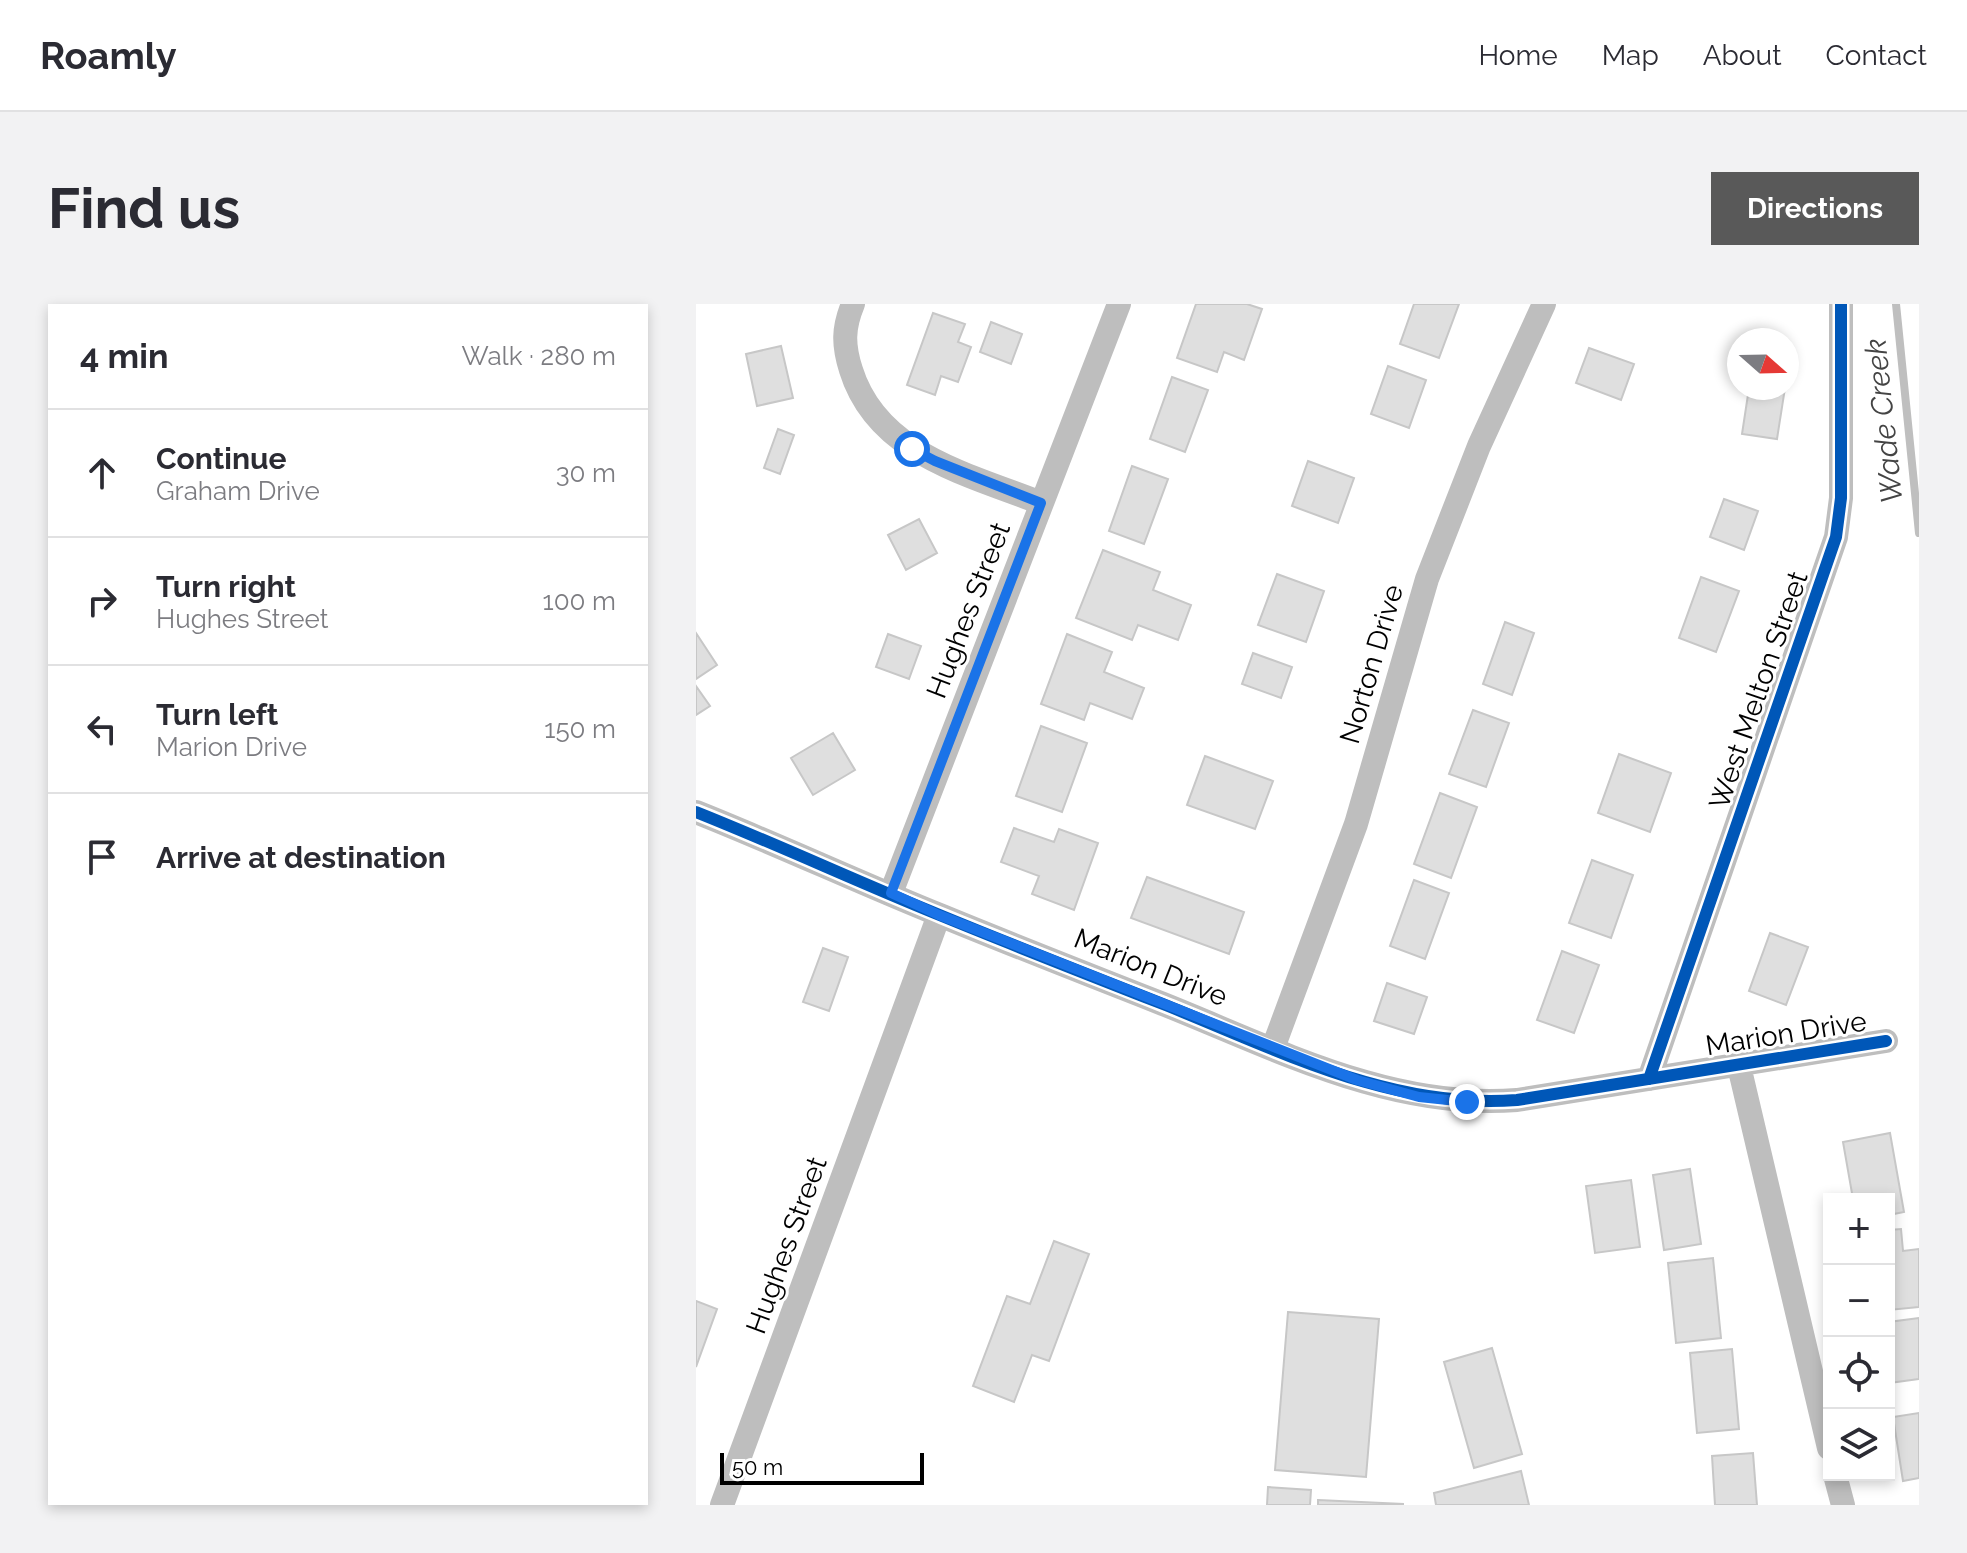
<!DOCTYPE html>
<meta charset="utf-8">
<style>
body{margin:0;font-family:Raleway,sans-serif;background:#f2f2f3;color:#2b2b33}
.controls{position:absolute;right:24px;bottom:24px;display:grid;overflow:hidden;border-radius:0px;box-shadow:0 4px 12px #0003}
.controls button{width:72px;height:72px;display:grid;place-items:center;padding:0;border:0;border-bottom:2px solid #e1e1e2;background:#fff;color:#2b2b33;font:40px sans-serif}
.compass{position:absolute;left:1031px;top:24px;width:72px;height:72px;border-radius:50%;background:#fff;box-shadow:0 4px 12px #0003;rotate:110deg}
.scale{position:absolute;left:24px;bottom:20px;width:204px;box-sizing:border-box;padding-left:8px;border:4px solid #000;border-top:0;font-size:22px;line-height:28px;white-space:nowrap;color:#000;-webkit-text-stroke:6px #fff;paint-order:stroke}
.stop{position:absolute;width:24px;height:24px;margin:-18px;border:6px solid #1a73e8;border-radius:50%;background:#fff}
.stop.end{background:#1a73e8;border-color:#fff;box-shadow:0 2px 8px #0008}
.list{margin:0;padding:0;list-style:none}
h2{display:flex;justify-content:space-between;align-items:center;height:104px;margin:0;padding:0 32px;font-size:34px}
h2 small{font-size:26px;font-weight:400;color:#7c7c81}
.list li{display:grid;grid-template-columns:52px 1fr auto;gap:24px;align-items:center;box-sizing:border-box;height:128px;padding:0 32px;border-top:2px solid #e1e1e2}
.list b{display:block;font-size:30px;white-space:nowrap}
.list p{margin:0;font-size:26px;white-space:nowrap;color:#7c7c81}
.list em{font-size:26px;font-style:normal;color:#7c7c81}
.icon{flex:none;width:44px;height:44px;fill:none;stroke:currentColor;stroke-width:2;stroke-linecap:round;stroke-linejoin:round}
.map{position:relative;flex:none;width:1223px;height:1201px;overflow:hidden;border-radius:0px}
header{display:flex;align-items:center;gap:48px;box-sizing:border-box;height:112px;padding:0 40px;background:#fff;border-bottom:2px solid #e1e1e2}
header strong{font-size:38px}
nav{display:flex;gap:44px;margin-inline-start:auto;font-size:28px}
.intro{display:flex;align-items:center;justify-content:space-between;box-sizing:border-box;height:192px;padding:0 48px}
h1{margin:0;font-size:56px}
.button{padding:20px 36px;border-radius:0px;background:#595959;color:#fff;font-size:28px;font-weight:700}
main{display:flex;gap:48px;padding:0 48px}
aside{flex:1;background:#fff;border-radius:0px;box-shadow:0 4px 12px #0003}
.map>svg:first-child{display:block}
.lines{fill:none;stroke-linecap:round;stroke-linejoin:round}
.stream{stroke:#bfbfbf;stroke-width:8}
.building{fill:#dfdfdf;stroke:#c7c7c7;stroke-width:2}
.minor{stroke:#bebebe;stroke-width:24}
.cycleway-casing{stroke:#fff;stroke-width:17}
.cycleway{stroke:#0057b8;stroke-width:12}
.route{stroke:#1a73e8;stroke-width:10}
.labels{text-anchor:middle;stroke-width:6;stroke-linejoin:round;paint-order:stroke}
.street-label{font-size:28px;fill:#000;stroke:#fff}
.water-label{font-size:30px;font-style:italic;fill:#444;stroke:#fff}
</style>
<header>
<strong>Roamly</strong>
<nav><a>Home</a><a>Map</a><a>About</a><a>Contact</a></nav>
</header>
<div class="intro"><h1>Find us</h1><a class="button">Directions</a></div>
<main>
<aside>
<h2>4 min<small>Walk · 280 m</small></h2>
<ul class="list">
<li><svg class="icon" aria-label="ahead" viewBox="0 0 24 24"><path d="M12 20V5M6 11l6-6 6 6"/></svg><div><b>Continue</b><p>Graham Drive</p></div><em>30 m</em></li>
<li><svg class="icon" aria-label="right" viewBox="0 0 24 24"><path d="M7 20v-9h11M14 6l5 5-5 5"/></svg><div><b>Turn right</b><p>Hughes Street</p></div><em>100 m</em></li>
<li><svg class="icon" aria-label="left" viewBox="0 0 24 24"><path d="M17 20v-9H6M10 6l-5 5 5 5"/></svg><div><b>Turn left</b><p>Marion Drive</p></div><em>150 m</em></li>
<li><svg class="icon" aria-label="arrive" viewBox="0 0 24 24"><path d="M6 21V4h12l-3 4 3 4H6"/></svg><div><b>Arrive at destination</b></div></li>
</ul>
</aside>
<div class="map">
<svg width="1223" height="1201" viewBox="0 0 1223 1201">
<rect width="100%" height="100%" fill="#fff"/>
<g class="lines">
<path class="stream" d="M1200,0L1223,229"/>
</g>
<path class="building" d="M500,0H551L566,5L548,56L528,48L521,68L481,54Z
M718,0H763L743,54L704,40Z
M237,9L269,20L262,38L275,43L262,78L245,72L239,91L211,81Z
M295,18L326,30L315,60L284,48Z
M85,42L97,94L61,102L50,50Z
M893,44L938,60L925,96L880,79Z
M692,62L730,76L713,124L675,110Z
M476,73L512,86L489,148L454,135Z
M1053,84H1089L1081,135L1046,130Z
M82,125L98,131L84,170L68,164Z
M612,157L658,174L642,219L596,202Z
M436,162L472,175L448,240L413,227Z
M1028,195L1062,207L1048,246L1014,233Z
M223,215L241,249L210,266L192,231Z
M407,246L464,268L457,286L495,301L482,336L442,321L436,336L380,314Z
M581,270L628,287L610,338L562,321Z
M1005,273L1043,287L1020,348L983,334Z
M809,318L838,329L816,391L787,380Z
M0,329L21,361L0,375Z
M192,330L225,342L213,375L180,363Z
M371,330L416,348L408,368L448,384L436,415L394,399L388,416L345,400Z
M557,349L596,363L585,394L546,380Z
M0,382L14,402L0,411Z
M777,406L813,419L790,483L753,470Z
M345,422L391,439L366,508L320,492Z
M137,429L159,466L117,491L95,454Z
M923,450L975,469L954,528L902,509Z
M509,452L577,477L559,525L491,501Z
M744,489L781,503L755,574L718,560Z
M318,524L358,538L363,525L402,539L378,606L336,590L343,572L305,558Z
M896,556L937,571L915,634L873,619Z
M451,573L548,608L533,650L435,614Z
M718,576L753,589L729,655L694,642Z
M1074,629L1112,643L1090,701L1053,687Z
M127,644L152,653L133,707L107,698Z
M866,647L903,661L878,729L841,716Z
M691,679L731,693L718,730L678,717Z
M1194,829L1208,908L1193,911V895H1157L1147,838Z
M994,865L1005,940L968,946L957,871Z
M935,876L944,943L899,949L890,882Z
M1205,925L1207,947L1223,945V1003L1193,1006V926Z
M358,937L393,950L353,1057L336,1051L318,1098L277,1082L311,992L334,1000Z
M1017,954L1025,1034L980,1039L972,959Z
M0,997L21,1005L0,1063Z
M592,1008L683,1015L670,1173L579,1166Z
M1223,1014V1075L1193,1079V1018Z
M796,1044L826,1150L778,1164L748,1058Z
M1036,1045L1043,1125L1001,1129L994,1049Z
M1223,1109V1174L1207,1177L1197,1113Z
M1057,1149L1061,1201H1019L1016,1152Z
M825,1167L833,1201H740L738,1189Z
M572,1183L615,1186L614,1201H571Z
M622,1196L707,1200V1201H622Z"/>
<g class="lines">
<path class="minor" d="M157,0C147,24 147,41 155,66C181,150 272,170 345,199
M0,508C83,541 164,579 246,612C319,642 393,671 467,700C580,745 695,806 821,796L1190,737
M195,589L423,0
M577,744L660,520L731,275L783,142L848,0
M1043,762L1133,1144
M953,775L1140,233L1145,194V0
M1139,1171L1147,1201
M26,1201L243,611"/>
<g class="cycleway-casing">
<path id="cycleway" d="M0,508C83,541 164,579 246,612C319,642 393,671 467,700C580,745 695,806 821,796L1190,737
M953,775L1140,233L1145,194V0"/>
</g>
<use href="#cycleway" class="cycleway"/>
</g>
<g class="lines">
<path class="route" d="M216,145L239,157L345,199L195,589L243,611L661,776L723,793L771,798"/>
</g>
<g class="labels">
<g class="street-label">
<text transform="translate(272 306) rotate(-69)" y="10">Hughes Street</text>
<text transform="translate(675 360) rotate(-74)" y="10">Norton Drive</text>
<text transform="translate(1062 386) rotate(-71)" y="10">West Melton Street</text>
<text transform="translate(455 663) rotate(22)" y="10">Marion Drive</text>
<text transform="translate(1090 729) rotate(-9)" y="10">Marion Drive</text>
<text transform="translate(90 941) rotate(-70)" y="10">Hughes Street</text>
</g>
<g class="water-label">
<text transform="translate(1188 117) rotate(-96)" y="10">Wade Creek</text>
</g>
</g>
</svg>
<div class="controls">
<button>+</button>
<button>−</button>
<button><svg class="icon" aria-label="locate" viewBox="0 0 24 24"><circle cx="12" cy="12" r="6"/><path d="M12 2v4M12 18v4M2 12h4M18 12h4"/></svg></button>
<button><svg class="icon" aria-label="layers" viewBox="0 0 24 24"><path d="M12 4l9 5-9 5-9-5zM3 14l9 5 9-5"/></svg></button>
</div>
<svg class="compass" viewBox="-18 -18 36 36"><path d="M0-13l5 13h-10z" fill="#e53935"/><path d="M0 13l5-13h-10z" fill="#7c7c81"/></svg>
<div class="scale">50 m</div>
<div class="stop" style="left:216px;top:145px"></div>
<div class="stop end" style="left:771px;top:798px"></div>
</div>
</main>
